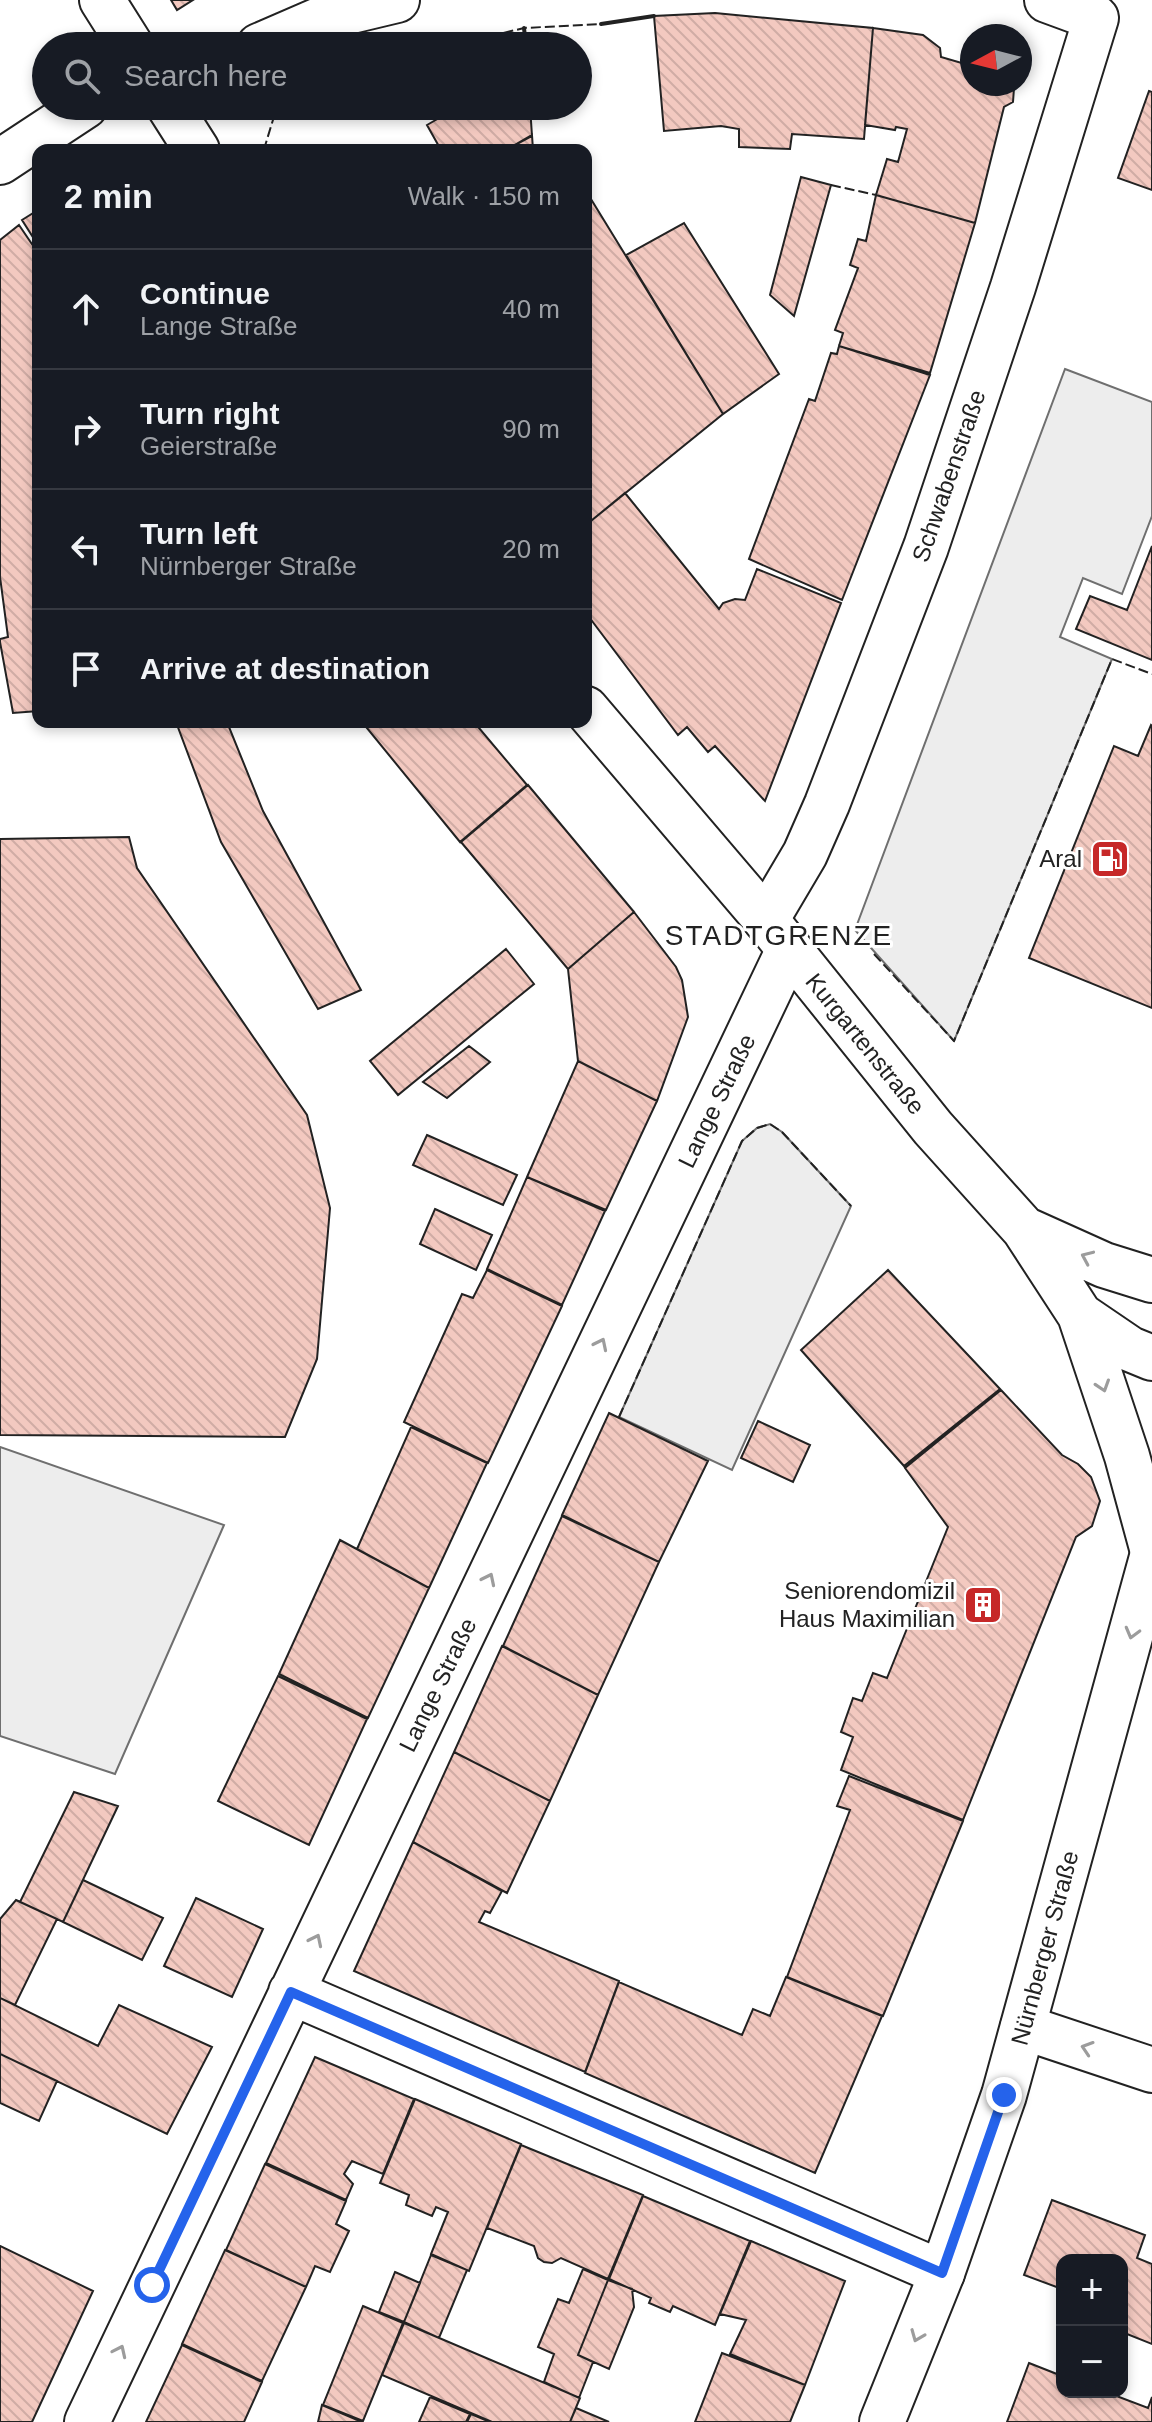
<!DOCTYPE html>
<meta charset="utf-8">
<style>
body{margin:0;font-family:Helvetica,sans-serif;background:#20242c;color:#f1f3f6}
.controls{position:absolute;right:24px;bottom:24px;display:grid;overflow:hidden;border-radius:16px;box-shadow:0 4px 12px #0003}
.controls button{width:72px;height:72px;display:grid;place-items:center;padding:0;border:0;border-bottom:2px solid #363941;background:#171b24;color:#f1f3f6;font:40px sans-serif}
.compass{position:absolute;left:960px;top:24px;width:72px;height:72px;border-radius:50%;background:#171b24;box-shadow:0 4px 12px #0003;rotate:263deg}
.stop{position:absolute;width:24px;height:24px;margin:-18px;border:6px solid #2563eb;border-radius:50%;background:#fff}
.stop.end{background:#2563eb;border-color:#fff;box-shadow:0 2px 8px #0008}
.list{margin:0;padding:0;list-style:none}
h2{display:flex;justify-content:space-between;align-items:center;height:104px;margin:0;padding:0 32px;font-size:34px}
h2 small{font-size:26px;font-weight:400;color:#9ea1a6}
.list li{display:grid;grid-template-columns:52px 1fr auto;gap:24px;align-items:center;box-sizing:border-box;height:120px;padding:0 32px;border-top:2px solid #363941}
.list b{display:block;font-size:30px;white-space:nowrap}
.list p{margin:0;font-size:26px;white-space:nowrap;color:#9ea1a6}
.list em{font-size:26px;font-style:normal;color:#9ea1a6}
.icon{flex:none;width:44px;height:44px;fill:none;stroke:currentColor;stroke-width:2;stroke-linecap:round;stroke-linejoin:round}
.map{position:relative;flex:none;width:1152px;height:2422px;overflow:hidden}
.search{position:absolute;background:#171b24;box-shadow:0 4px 12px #0003;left:32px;top:32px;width:560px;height:88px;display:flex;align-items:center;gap:20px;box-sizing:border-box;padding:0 28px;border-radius:44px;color:#9ea1a6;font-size:30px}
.panel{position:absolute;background:#171b24;box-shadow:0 4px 12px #0003;left:32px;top:144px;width:560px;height:584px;border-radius:16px}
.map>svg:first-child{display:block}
.parking{fill:#ededed;stroke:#6f6f6f;stroke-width:2}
.building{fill:url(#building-back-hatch);stroke:#222;stroke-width:2}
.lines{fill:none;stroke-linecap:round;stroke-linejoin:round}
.street-casing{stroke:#222;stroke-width:48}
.secondary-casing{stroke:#222;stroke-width:48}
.primary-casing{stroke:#222;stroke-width:48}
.street{stroke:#fff;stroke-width:44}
.secondary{stroke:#fff;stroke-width:44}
.primary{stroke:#fff;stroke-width:44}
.fence{stroke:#222;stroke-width:2;stroke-dasharray:10 4;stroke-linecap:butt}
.wall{stroke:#222;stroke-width:4}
.oneway{stroke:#9c9c9c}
.route{stroke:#2563eb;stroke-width:10}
.labels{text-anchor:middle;stroke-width:6;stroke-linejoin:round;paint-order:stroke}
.street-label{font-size:24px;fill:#222;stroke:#fff}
.poi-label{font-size:24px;fill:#222;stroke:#fff;text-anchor:end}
.quarter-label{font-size:28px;letter-spacing:2px;fill:#222;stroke:#fff}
</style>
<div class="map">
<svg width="1152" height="2422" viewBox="0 0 1152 2422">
<defs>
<pattern id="building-back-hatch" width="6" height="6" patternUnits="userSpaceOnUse" patternTransform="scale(2)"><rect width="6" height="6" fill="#f3c9c0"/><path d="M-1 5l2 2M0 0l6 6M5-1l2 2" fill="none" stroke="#d0aca5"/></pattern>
</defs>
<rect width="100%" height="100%" fill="#fff"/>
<path class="parking" d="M1065,369L1152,402V516L1122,594L1083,578L1060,637L1112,659L954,1041L855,930Z
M770,1124L782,1132L851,1206L732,1470L619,1417L742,1141L757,1128Z
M0,1447L224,1525L115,1774L0,1736Z"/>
<path class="building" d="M171,0H193L177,10Z
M715,13L873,28L864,139L792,134L790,149L739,147V129L721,126L664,131L654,16Z
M873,28L923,35L940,48L941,57L972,66V84H1012L1014,88L1013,102L1004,107L975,223L876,195L887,159L898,162L907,129L896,127L895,130L865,125Z
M1149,91L1152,92V190L1118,178Z
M460,106H530L532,136L506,150H441L427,125Z
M532,135L533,150H506Z
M801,177L831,185L794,316L770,295Z
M586,191L723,414L586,525Z
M876,195L975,223L930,373L839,346L843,333L835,330L858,268L850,265L858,239L866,241Z
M38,210V245L22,220Z
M684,223L779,374L723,414L626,255Z
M19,225L38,253V711L13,713L0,642V639L8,637L0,577V240Z
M839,346L930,375L842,600L749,559L809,399L815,401L831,353L837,354Z
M625,493L719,609L723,603L735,599L745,600L757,569L841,603L765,801L715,746L708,752L687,727L678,735L586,613V525Z
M1152,546V660L1076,629L1090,596L1127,610Z
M176,722H227L263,811L361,990L318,1009L221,842Z
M362,722H474L527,785L460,842Z
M1151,725L1152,726V1008L1029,958L1114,746L1138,756Z
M528,785L634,912L568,969L461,842Z
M129,837L137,868L307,1115L330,1208L317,1359L285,1437L0,1435V839Z
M634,912L676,967L682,980L688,1017L657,1101L578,1061L568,969Z
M506,949L534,984L398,1095L370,1061Z
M469,1046L490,1062L447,1098L423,1082Z
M578,1061L657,1101L606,1210L527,1177Z
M427,1135L517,1175L503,1205L413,1165Z
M527,1177L605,1211L562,1305L487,1269Z
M435,1209L492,1235L476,1270L420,1244Z
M487,1270L562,1306L488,1463L404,1422L462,1294L473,1298Z
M888,1270L1000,1389L904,1466L801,1350Z
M1001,1390L1062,1455L1078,1464L1091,1477L1100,1501L1092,1526L1076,1537L963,1820L841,1770L853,1737L841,1732L853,1698L862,1701L873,1673L887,1678L948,1527L905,1468Z
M609,1413L708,1461L659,1562L562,1515Z
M758,1421L810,1445L793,1482L741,1458Z
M411,1427L487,1463L429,1588L357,1549Z
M562,1516L659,1562L598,1695L503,1646Z
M340,1540L429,1588L368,1718L279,1674Z
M502,1646L598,1695L550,1801L454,1752Z
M278,1676L367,1719L309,1845L218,1801Z
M454,1752L550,1801L507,1893L413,1842Z
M849,1776L963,1821L883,2016L787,1977L850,1810L837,1806Z
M74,1792L118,1806L63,1922L20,1902Z
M413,1842L502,1891L490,1913L485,1911L479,1922L619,1981L585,2072L354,1971Z
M83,1880L163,1918L142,1960L63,1922Z
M196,1898L263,1929L232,1997L164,1966Z
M16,1900L57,1919L15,2005L0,1998V1919Z
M786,1977L882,2016L815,2173L585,2073L619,1982L742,2035L753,2009L770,2016Z
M0,1998L98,2046L119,2005L212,2047L167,2134L0,2054Z
M0,2054L57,2081L39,2121L0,2103Z
M315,2057L414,2099L383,2174L352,2161L344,2174L353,2184L346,2200L266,2163Z
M415,2099L521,2144L469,2271L431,2254L448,2212L436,2207L432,2216L406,2205L409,2195L380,2183Z
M521,2145L643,2195L608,2279L561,2258L552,2263L544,2262L538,2258L534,2246L487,2228Z
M265,2164L346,2201L336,2224L349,2231L330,2272L315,2266L306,2287L226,2250Z
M643,2196L750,2241L715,2325L673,2306L670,2312L649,2303L651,2298L609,2279Z
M1052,2200L1145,2235L1137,2258L1152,2264V2344L1122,2332V2260H1062V2289L1024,2275Z
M751,2241L845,2281L805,2385L730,2354L746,2320L720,2314Z
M0,2246L93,2291L32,2422H0Z
M225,2250L306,2287L262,2381L182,2344Z
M431,2255L467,2270L439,2338L404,2322Z
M583,2269L608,2280L578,2355L593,2362L579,2398L544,2382L554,2354L538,2347L558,2299L569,2303Z
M395,2272L420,2283L404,2322L379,2312Z
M608,2280L632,2289L634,2307L609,2369L578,2355Z
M363,2306L403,2323L363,2421L323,2405Z
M404,2323L580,2398L570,2422H492L382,2375Z
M182,2345L262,2382L244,2422H146Z
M722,2353L805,2385L790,2422H695Z
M1029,2363L1062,2376V2392H1106L1148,2408L1152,2397V2422H1007Z
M430,2397L470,2414L466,2422H419Z
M322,2405L362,2422H318Z
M576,2408L609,2422H570Z
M471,2414L490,2422H467Z"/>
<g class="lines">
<g class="street-casing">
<path id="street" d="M259,46L326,17L397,0
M0,162L85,106
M766,920L805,854L827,804L926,547L1013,287L1096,18L1047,0
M291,1992L942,2273
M1023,2027L1152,2070
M87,2422L789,949"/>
</g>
<g class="secondary-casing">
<path id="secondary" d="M102,0L131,46
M169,106L197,150
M586,709L766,920L933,1128L1024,1229L1080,1315L1130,1349L1152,1358
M1024,1229L1104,1265L1152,1280
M1080,1315L1127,1456L1152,1548"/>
</g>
<g class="primary-casing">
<path id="primary" d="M882,2422L942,2273L1004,2095L1152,1557"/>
</g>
<use href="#street" class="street"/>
<use href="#secondary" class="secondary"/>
<use href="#primary" class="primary"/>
<path class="fence" d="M449,46L524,28L601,24
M267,150L265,146L276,110L282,106
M831,185L876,195
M874,954L954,1041L1112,659L1152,674
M619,1417L742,1141L757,1128L770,1124L782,1132L851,1206"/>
<path class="wall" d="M601,24L654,16
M524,28L526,46"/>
</g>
<defs><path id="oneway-chevron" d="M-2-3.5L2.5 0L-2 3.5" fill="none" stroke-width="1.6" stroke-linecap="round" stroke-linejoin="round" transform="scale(2)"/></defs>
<g class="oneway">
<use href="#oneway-chevron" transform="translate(1087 1257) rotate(-156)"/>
<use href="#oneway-chevron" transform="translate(601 1344) rotate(-64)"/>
<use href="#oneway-chevron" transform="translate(1103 1386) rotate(72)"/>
<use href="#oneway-chevron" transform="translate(489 1579) rotate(-64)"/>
<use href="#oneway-chevron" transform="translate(1132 1633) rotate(105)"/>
<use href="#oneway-chevron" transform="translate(316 1940) rotate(-64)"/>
<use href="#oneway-chevron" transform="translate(1087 2048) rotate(-162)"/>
<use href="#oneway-chevron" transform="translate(917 2336) rotate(112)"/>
<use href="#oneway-chevron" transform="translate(120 2351) rotate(-65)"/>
</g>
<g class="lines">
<path class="route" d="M152,2285L291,1992L942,2273L1004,2095"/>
</g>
<defs>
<g id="fuel-square" transform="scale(2)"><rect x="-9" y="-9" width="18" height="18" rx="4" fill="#c62828" stroke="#fff"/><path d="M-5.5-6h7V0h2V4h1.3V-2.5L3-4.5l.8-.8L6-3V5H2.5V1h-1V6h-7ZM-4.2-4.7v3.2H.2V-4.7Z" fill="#fff"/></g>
<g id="building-square" transform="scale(2)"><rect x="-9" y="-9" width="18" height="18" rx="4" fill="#c62828" stroke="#fff"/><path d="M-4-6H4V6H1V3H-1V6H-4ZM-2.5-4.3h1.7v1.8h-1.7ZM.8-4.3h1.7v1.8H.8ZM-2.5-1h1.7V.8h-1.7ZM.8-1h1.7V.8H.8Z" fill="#fff"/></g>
</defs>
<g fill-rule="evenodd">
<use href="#fuel-square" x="1110" y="859"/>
<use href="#building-square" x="983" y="1605"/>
</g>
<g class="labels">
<g class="street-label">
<text transform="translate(949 476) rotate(-71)" y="8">Schwabenstraße</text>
<text transform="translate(865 1044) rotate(51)" y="8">Kurgartenstraße</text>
<text transform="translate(717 1101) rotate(-64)" y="8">Lange Straße</text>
<text transform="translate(438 1685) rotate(-64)" y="8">Lange Straße</text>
<text transform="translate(1045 1948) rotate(-75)" y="8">Nürnberger Straße</text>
</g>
<g class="poi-label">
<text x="1082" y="867">Aral</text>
<text x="955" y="1599">Seniorendomizil<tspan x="955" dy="28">Haus Maximilian</tspan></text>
</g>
<g class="quarter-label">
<text x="779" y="945">STADTGRENZE</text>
</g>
</g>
</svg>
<div class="controls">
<button>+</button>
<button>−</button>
</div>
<svg class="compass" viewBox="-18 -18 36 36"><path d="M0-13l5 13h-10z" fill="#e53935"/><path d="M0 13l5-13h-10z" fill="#9ea1a6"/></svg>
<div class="stop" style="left:152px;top:2285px"></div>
<div class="stop end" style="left:1004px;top:2095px"></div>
<div class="search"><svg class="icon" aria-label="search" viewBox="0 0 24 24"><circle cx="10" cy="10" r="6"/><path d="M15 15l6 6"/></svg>Search here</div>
<section class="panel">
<h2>2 min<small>Walk · 150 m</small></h2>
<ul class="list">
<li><svg class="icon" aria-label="ahead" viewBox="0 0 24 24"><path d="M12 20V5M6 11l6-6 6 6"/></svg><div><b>Continue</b><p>Lange Straße</p></div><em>40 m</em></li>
<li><svg class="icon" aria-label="right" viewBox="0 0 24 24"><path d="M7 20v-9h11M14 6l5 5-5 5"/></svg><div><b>Turn right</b><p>Geierstraße</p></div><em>90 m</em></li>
<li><svg class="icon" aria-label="left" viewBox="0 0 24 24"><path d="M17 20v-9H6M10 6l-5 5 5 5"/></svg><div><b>Turn left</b><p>Nürnberger Straße</p></div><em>20 m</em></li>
<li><svg class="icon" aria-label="arrive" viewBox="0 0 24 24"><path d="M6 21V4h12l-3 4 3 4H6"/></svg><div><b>Arrive at destination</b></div></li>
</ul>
</section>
</div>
